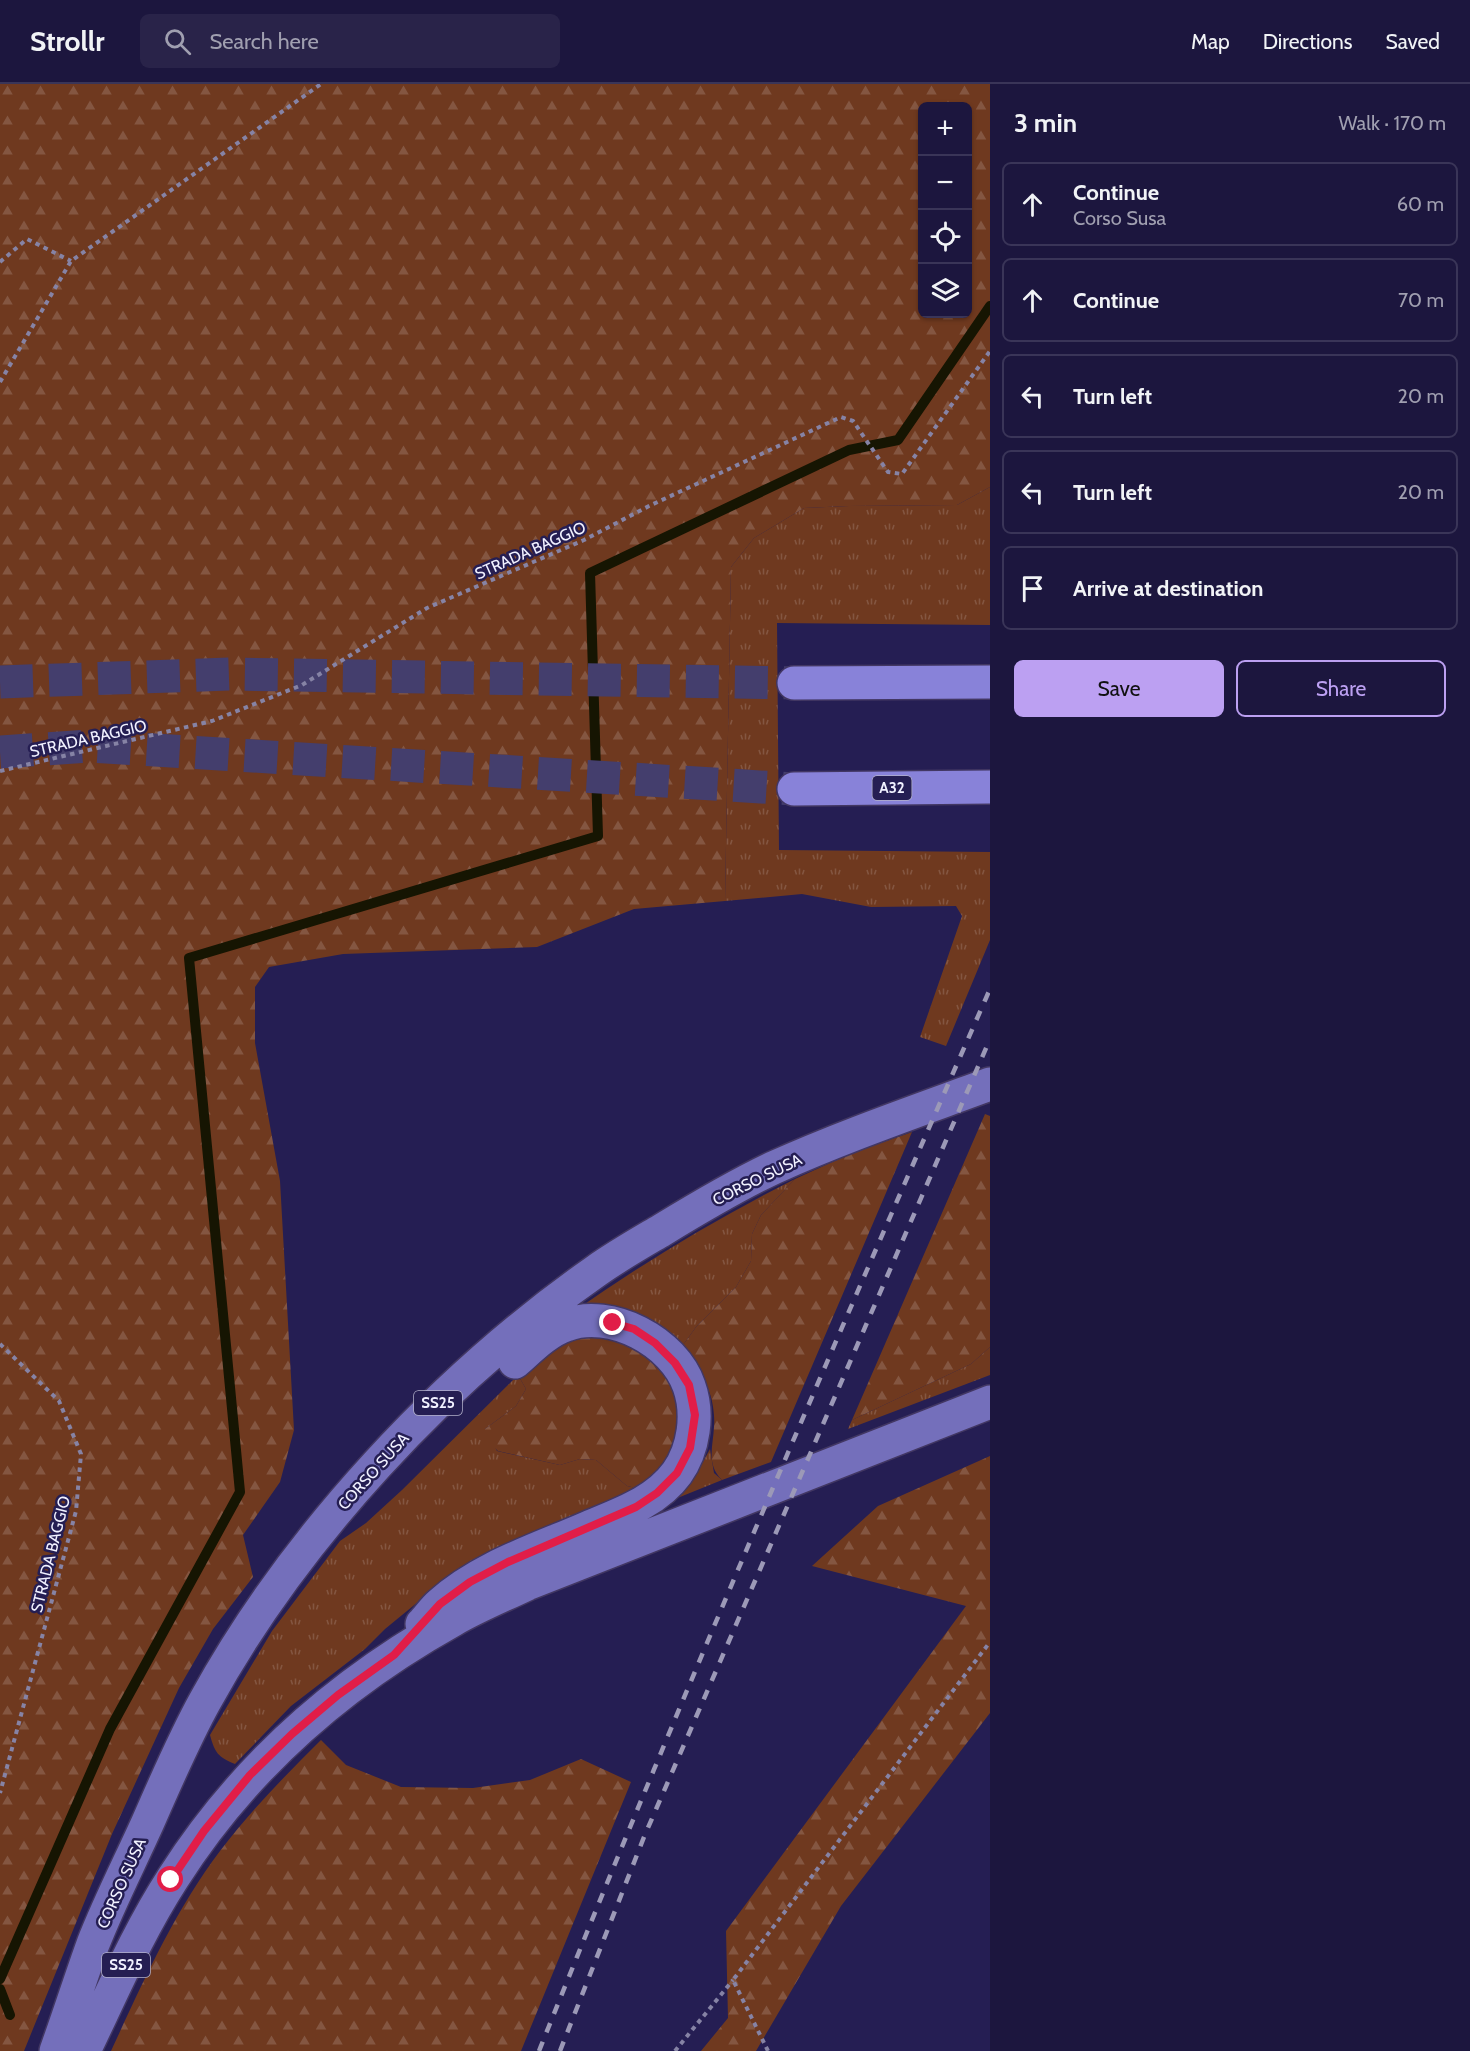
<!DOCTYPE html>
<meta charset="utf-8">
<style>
body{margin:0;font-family:Cabin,sans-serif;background:#292349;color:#f1f3f6}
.controls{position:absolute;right:18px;top:18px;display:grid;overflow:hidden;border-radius:9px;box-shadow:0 2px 4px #0004}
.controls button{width:54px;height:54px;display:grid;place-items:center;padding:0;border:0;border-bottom:2px solid #3a3558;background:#1c163e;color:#f1f3f6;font:30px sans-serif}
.stop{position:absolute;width:18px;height:18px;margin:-14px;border:4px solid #e11d48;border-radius:50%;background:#fff}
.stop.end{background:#e11d48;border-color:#fff;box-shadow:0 2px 6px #0008}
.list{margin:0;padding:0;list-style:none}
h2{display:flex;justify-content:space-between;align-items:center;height:78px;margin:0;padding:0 24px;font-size:26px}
h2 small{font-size:20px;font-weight:400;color:#a09fb0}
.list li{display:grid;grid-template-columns:39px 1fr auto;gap:18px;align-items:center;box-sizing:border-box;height:84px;margin:0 12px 12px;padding:0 12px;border:2px solid #3a3558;border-radius:9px}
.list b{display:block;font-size:22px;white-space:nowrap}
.list p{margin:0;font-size:20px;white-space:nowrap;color:#a09fb0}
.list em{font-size:20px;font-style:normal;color:#a09fb0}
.actions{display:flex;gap:12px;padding:18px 24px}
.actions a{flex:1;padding:14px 0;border:2px solid #bca0f2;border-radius:9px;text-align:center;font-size:21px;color:#bca0f2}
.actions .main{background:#bca0f2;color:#111}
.icon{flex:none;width:33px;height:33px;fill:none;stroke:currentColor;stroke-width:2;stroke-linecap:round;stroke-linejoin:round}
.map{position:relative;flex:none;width:990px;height:1967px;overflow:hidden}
header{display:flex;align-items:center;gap:36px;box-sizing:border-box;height:84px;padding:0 30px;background:#1c163e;border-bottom:2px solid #3a3558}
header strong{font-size:28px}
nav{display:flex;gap:33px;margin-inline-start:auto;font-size:21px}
.search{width:420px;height:54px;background:#292349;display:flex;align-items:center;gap:15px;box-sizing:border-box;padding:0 21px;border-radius:9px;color:#a09fb0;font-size:22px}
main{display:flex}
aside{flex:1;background:#1c163e}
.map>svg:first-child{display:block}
.grass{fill:url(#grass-tufts)}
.forest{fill:url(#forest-firs);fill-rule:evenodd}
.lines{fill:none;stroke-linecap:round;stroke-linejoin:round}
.stream{stroke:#161502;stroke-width:10}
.motorway-tunnel{stroke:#443e6d;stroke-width:33;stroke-dasharray:33 16;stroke-linecap:butt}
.primary-casing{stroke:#423763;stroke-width:36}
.motorway-casing{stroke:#423763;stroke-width:36}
.path{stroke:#8683a5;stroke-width:4;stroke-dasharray:4.5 4.5;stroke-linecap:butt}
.primary{stroke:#746fbb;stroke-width:33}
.motorway{stroke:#8882d9;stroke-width:33}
.rail{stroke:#9c99b7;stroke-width:4.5;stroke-dasharray:10 10;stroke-linecap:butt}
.route{stroke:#e11d48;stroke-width:8}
.labels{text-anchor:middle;stroke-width:5;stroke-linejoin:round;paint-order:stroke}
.shield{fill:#251e53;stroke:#b4b2cb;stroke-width:1.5}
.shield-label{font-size:15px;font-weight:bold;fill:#f1f1ff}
.street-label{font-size:16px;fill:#f1f1ff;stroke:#251e53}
</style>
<header>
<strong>Strollr</strong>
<div class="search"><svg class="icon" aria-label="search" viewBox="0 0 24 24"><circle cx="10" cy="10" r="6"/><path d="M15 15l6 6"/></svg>Search here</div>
<nav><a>Map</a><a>Directions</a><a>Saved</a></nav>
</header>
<main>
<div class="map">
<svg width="990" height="1967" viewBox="0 0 990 1967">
<defs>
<pattern id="grass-tufts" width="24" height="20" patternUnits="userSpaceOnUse" patternTransform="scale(1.5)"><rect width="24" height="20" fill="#6f391f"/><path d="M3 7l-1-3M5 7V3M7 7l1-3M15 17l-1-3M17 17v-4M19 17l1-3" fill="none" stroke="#845641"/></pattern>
<pattern id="forest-firs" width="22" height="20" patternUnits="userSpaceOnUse" patternTransform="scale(1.5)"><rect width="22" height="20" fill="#6f391f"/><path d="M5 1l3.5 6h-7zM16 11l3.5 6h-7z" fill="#845641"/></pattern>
</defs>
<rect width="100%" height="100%" fill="#251e53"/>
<path class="grass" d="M990,403V541L777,539L779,766L990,768V856L946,962L920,953L962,832L956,822L871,823L802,810L725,817L731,483L754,454L804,424L849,422L957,421Z
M795,1095L761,1131L752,1150L751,1177L736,1203L696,1243L683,1261C661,1242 635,1221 604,1222C594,1223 585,1224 576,1226C646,1177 719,1133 795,1095Z
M990,1263V1291L848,1345L852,1336L971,1280Z
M518,1291L526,1305L516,1322L485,1345L497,1367L560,1381L580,1375L596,1376L627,1402L641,1405L424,1513L385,1545L365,1565L291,1622L235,1680C218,1673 215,1669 210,1651L272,1547L340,1457L366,1439L402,1406Z
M710,1365L714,1389L722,1396L675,1415L694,1394Z"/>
<path class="forest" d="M0,0H990V403L957,421L849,422L804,424L754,454L731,483L725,817L634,825L537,863L343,870L269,883L255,903V959L280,1097L294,1346L280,1398L243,1451L253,1493L213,1545L179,1604L112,1750L24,1967H0ZM922,22H968V230H922Z
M985,1030L990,1032V1263L971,1280L852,1336Z
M912,1048L771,1378L722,1396C706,1380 713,1363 714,1343C715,1333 713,1319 710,1310C704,1292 694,1276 683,1261L696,1243L736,1203L751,1177L752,1150L761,1131L795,1095L852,1069Z
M598,1252L629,1259L653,1273L672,1295L681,1316L673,1373L641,1405L627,1402L596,1376L580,1375L560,1381L498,1367L485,1355V1345L516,1322L526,1305L518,1291L568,1257Z
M990,1372V1629L841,1822L756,1967H701L728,1934L726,1847L966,1522L812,1482L878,1422Z
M321,1656L346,1681L401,1703L473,1704L530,1696L581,1675L631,1698L521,1967H111C143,1898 174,1828 220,1767C250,1727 286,1691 321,1656Z"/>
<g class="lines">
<path class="stream" d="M0,1895L110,1645L240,1408L189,874L598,752L590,489L849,366L898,356L990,222
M0,1905L10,1931"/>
<path class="motorway-tunnel" d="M0,598L229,590L794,599
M0,668L90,662L794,705"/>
<g class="primary-casing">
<path id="primary" d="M422,1540C428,1534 433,1526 440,1520C481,1483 539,1465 589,1443C620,1430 656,1418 677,1389C694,1365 699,1330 689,1302C674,1258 611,1224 566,1241C546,1248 530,1265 515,1278
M56,1967C69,1931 80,1896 93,1860C109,1819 130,1778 148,1738C166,1697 184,1655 205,1617C295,1453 443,1294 596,1187C617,1172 640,1159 662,1146C698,1124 735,1102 773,1084C844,1052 917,1027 990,1000
M84,1967C112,1909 138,1848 173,1794C243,1684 340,1599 453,1536C477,1522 502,1512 527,1500L990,1318"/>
</g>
<g class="motorway-casing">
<path id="motorway" d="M794,599L990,598
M794,705L990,703"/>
</g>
<path class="path" d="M0,178L27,155L71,177
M0,298L71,177L321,0
M0,687L212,637L302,601L427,524L584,456L649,422L841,333L853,337L888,388L902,390L990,267
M0,1260L59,1317L81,1370L76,1427L0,1709
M675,1967L733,1896
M768,1967L733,1896L990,1558"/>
<use href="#primary" class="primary"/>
<use href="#motorway" class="motorway"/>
<path class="rail" d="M539,1967C682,1610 835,1257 990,905
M560,1967L644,1753L990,955"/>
</g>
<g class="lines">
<path class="route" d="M171,1796L204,1747L250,1691L292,1650L338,1611L394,1571L440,1520L470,1498L508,1478L636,1423L657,1409L677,1389L690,1364L695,1331L689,1301L675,1279L655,1259L634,1245L613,1239"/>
</g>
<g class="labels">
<g class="shield">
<rect x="872.5" y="692" width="39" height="24" rx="4.5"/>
<rect x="414" y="1307" width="48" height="24" rx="4.5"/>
<rect x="102" y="1869" width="48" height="24" rx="4.5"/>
</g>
<g class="shield-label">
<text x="892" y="709">A32</text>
<text x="438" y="1324">SS25</text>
<text x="126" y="1886">SS25</text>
</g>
<g class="street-label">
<text transform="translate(530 466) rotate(-24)" y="6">STRADA BAGGIO</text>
<text transform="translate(88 654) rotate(-13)" y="6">STRADA BAGGIO</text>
<text transform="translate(757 1095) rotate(-26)" y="6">CORSO SUSA</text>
<text transform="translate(373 1387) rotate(-48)" y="6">CORSO SUSA</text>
<text transform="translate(50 1470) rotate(-76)" y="6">STRADA BAGGIO</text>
<text transform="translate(121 1799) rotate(-66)" y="6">CORSO SUSA</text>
</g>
</g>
</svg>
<div class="controls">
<button>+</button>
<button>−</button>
<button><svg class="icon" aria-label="locate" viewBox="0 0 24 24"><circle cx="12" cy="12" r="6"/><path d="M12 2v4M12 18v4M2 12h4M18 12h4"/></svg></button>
<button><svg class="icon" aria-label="layers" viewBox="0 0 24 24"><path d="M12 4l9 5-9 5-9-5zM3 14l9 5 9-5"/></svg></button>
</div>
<div class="stop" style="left:171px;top:1796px"></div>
<div class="stop end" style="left:613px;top:1239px"></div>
</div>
<aside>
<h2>3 min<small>Walk · 170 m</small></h2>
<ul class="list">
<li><svg class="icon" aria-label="ahead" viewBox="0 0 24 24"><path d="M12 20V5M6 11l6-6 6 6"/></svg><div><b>Continue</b><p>Corso Susa</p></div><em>60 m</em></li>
<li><svg class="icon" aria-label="ahead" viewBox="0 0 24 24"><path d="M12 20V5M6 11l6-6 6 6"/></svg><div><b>Continue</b></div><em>70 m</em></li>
<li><svg class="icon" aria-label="left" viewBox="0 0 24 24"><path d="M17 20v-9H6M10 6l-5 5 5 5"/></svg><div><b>Turn left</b></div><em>20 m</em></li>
<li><svg class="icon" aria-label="left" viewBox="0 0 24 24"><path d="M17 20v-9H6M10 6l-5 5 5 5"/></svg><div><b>Turn left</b></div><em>20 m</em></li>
<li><svg class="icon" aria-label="arrive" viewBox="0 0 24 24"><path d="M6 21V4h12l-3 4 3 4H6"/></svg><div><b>Arrive at destination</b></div></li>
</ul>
<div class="actions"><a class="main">Save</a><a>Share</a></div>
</aside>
</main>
